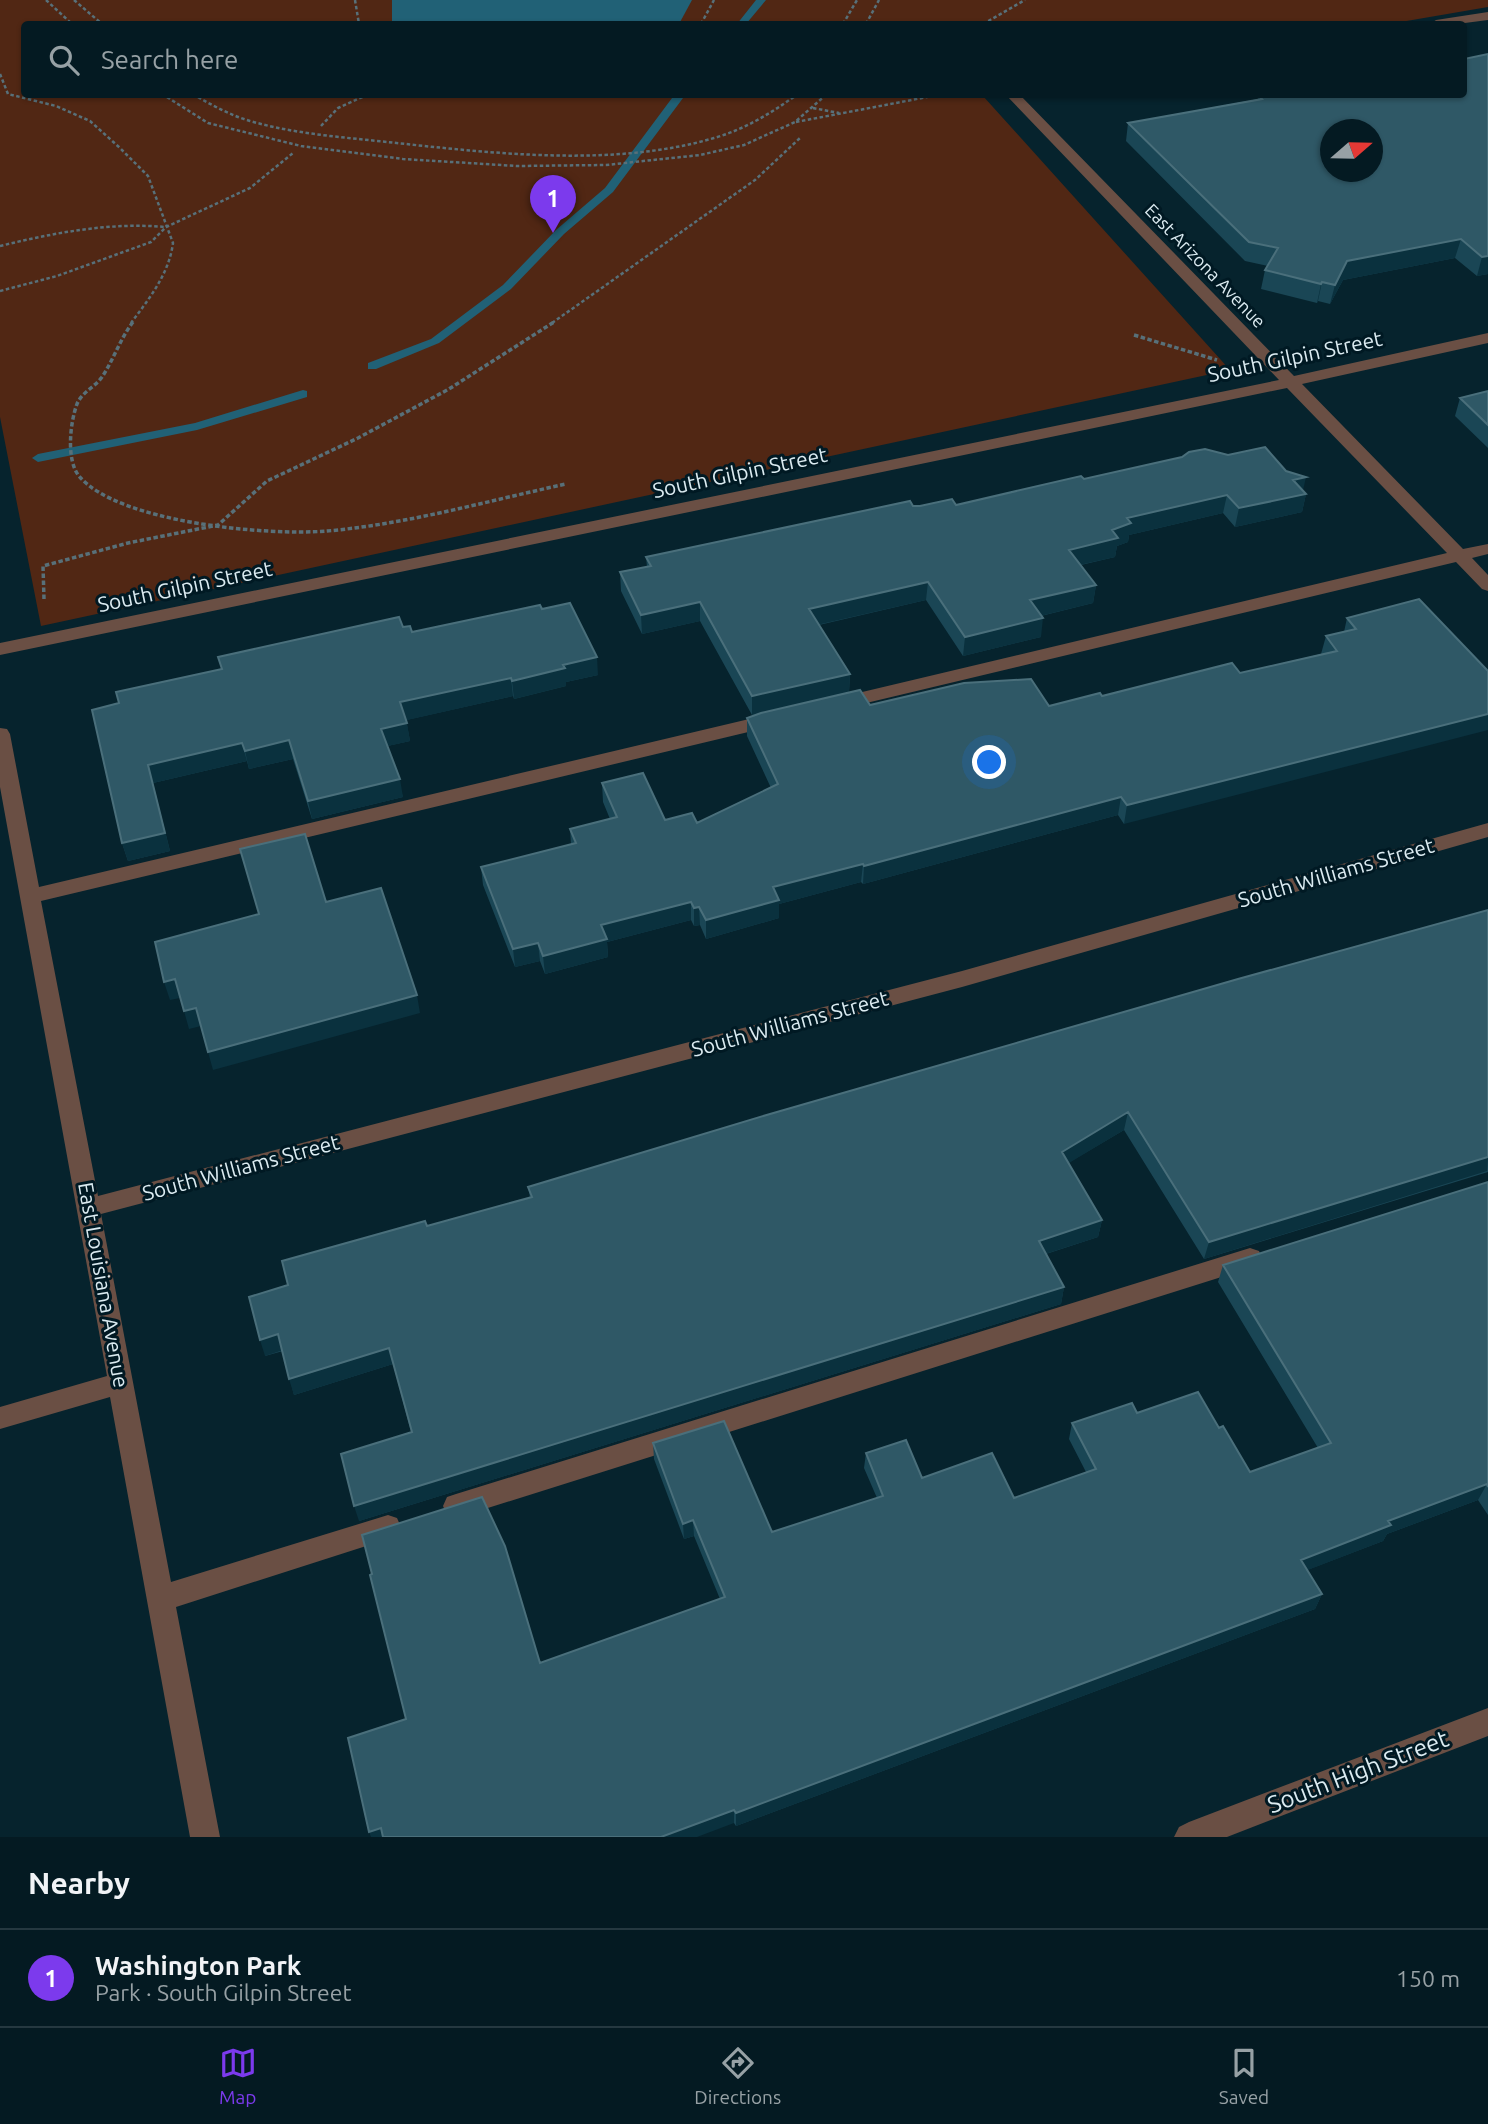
<!DOCTYPE html>
<meta charset="utf-8">
<style>
body{margin:0;font-family:Ubuntu,sans-serif;background:#0d232a;color:#f1f3f6}
.compass{position:absolute;left:1320px;top:119px;width:63px;height:63px;border-radius:50%;background:#041a22;box-shadow:0 2px 5px #0004;rotate:70deg}
.you{position:absolute;left:990px;top:763px;width:24px;height:24px;margin:-18px;border:5px solid #fff;border-radius:50%;background:#1a73e8;box-shadow:0 0 0 10px #1a73e833}
.badge{display:grid;place-items:center;width:46px;height:46px;border-radius:50%;background:#7c3aed;color:#fff;font-size:23px;font-weight:700}
.pin{position:absolute;translate:-50% -58px;filter:drop-shadow(0 2px 4px #0008)}
.pin::after{content:'';position:absolute;top:37px;width:24px;height:21px;background:inherit;clip-path:polygon(0 0,100% 0,50% 100%)}
.list{margin:0;padding:0;list-style:none}
h2{display:flex;justify-content:space-between;align-items:center;height:91px;margin:0;padding:0 28px;font-size:30px}
h2 small{font-size:23px;font-weight:400;color:#97a1a5}
.list li{display:grid;grid-template-columns:46px 1fr auto;gap:21px;align-items:center;box-sizing:border-box;height:98px;padding:0 28px;border-top:2px solid #253840}
.list b{display:block;font-size:26px;white-space:nowrap}
.list p{margin:0;font-size:23px;white-space:nowrap;color:#97a1a5}
.list em{font-size:23px;font-style:normal;color:#97a1a5}
.icon{flex:none;width:38px;height:38px;fill:none;stroke:currentColor;stroke-width:2;stroke-linecap:round;stroke-linejoin:round}
.map{position:relative;flex:none;width:1488px;height:1837px;overflow:hidden}
.search{position:absolute;background:#041a22;box-shadow:0 2px 5px #0004;left:21px;right:21px;top:21px;height:77px;display:flex;align-items:center;gap:18px;box-sizing:border-box;padding:0 24px;border-radius:7px;color:#97a1a5;font-size:26px}
.sheet{height:189px;background:#041a22}
nav{display:flex;justify-content:space-around;align-items:center;box-sizing:border-box;height:98px;border-top:2px solid #253840;background:#041a22;font-size:19px;color:#97a1a5}
nav a{display:grid;justify-items:center;gap:4px}
nav .on{color:#7c3aed}
.map>svg:first-child{display:block}
.green{fill:#512714}
.water{fill:#216176}
.lines{fill:none;stroke-linecap:round;stroke-linejoin:round}
.stream{fill:#216176;fill-rule:evenodd}
.path-far1{stroke:#587079;stroke-width:2.5;stroke-dasharray:3.5 2.5;stroke-linecap:butt}
.path{stroke:#587079;stroke-width:3.5;stroke-dasharray:4.5 2.5;stroke-linecap:butt}
.minor{fill:#6a4f44;fill-rule:evenodd}
.wall{fill:#1a4655}
.shaded-wall{fill:#0a313e}
.building{fill:#2f5866;stroke:#4a6f7b;stroke-width:2;fill-rule:evenodd}
.labels{text-anchor:middle;stroke-width:6;stroke-linejoin:round;paint-order:stroke}
.far-street-label{font-size:18px;fill:#dbebf1;stroke:#001923}
.street-label{font-size:21px;fill:#dbebf1;stroke:#001923}
.near-street-label{font-size:24px;fill:#dbebf1;stroke:#001923}
</style>
<div class="map">
<svg width="1488" height="1837" viewBox="0 0 1488 1837">
<rect width="100%" height="100%" fill="#06232d"/>
<path class="green" d="M0,0H1488V7L1389,24H24V94L987,95L983,96L1230,370L41,626L0,417Z"/>
<path class="water" d="M392,0H692L679,24H392Z"/>
<g class="lines">
<path class="stream" d="M756,0H766L746,24H737Z
M675,94H686L613,192L564,234L511,289L439,343L376,369H368V363L431,339L503,285L556,230L605,188Z
M303,390L307,391V397L197,430L38,462L32,458L38,454L195,423Z"/>
<path class="path-far1" d="M46,0L72,24
M74,0L102,24
M355,0L359,24
M701,24L714,0
M843,24L857,0
M866,24L879,0
M983,24L1025,0
M0,74L8,94L56,106L90,121L120,148L148,176L173,243C169,274 149,299 131,323
M162,94L208,123L301,146L403,159L517,166L606,165L700,155L744,145L795,122L827,94
M193,94C211,105 230,115 250,121C295,134 341,137 387,142C490,153 613,168 714,138C746,129 771,113 798,94
M957,94L977,95
M813,108L839,113
M796,122L943,94
M321,126L338,108L369,94
M0,246C53,233 110,222 165,227
M0,291L57,276L151,242L166,227L250,188L293,153
M552,323L755,180L800,138"/>
<path class="path" d="M133,322C120,339 114,359 102,377C95,387 82,392 77,404C70,423 66,460 79,476C118,523 269,536 327,531C408,524 487,501 566,484
M1134,335L1217,360
M44,599L43,566L128,543L218,525L267,481L358,438L449,389L554,322"/>
<path class="minor" d="M1488,12V20L1457,24H1430L1436,20Z
M1005,94H1019L1294,376L1488,333V343L1302,384L1463,549L1488,544V554L1472,558L1488,575V591L1482,589L1456,562L837,710L830,708L827,704L830,700L837,698L1447,553L1287,388L0,655V643L1279,380Z
M775,713L782,714L785,719L782,724L41,901L98,1196L962,971L1488,823V837L962,987L101,1214L171,1582L388,1515L397,1518L401,1527L397,1536L388,1539L176,1607L220,1837H190L110,1397L0,1429V1407L107,1376L0,787V728L7,729L10,734L39,887Z
M1250,1248L1259,1251L1262,1258L1259,1265L1250,1268L456,1518L447,1515L443,1506L447,1497L456,1494Z
M1488,1708V1736L1227,1837H1174L1179,1827L1189,1822Z"/>
</g>
<path class="wall" d="M1464,94L1488,274L1477,276L1455,258L1343,280L1330,304L1318,301L1317,303L1261,289L1265,270L1268,266L1245,261L1126,141L1128,123L1258,99L1259,96Z
M1488,391V448L1455,416L1460,398Z
M1084,479L1303,490L1306,494L1302,512L1235,527L1223,513L1129,535L1128,542L1117,546L1115,557L1081,565L1096,585L1093,603L1041,616V637L963,656L926,600L819,625L850,674L849,692L752,715L700,621L642,634L621,591L620,572L647,567L646,557L913,506L956,505Z
M1419,599L1124,824L1118,815L863,884L861,882L779,904V918L706,939L700,925L694,926L691,920L607,942L608,957L545,974L540,961L515,967L483,885L481,867L571,844L570,829L610,819L603,802L602,783L665,820L697,823L771,788L747,736V718L870,705L1049,706L1240,673L1321,654L1326,636L1344,632L1347,618Z
M542,609L598,675L566,682V686L514,699L513,696L406,720L410,741L387,746L403,797L312,819L293,759L249,769L247,761L153,783L170,851L128,861L122,843L119,703L221,669L403,627L412,632Z
M1488,910V1172L1204,1259L1124,1130L1068,1163L1102,1220L1098,1237L1046,1254L1064,1287L1061,1304L359,1521L411,1432L393,1364L294,1395L283,1351L265,1356L288,1285L530,1198L528,1187Z
M1488,1182V1515L1478,1500L1387,1534L1383,1541L1307,1570L1322,1594L1315,1609L736,1826L734,1823L406,1719L540,1663L720,1599L694,1536L684,1539L654,1459L653,1443L772,1532L877,1498L864,1468L866,1453L922,1478L1014,1498L1086,1472L1069,1439L1072,1423L1137,1413L1219,1428L1250,1472L1318,1448L1218,1282L1223,1265Z"/>
<path class="shaded-wall" d="M1461,239L1455,258L1343,280L1330,304L1335,285L1347,261Z
M1488,256V274L1477,276L1482,257Z
M1322,282L1318,301L1317,303L1321,284Z
M1306,477L1302,495L1306,494L1302,512L1235,527L1239,508L1293,480Z
M1227,495L1223,513L1129,535L1128,542L1117,546L1115,557L1066,568L1069,550L1112,530L1127,518Z
M928,582L926,600L808,627L809,609Z
M1096,585L1093,603L1028,619L1030,600Z
M700,602V621L642,634L641,615Z
M1043,618L1041,637L963,656L965,637Z
M597,657L598,675L566,682V686L514,699L512,681L563,665Z
M850,674L849,692L752,715V696Z
M511,678L513,696L403,721L400,702Z
M1488,714V730L1124,824L1127,805Z
M407,723L410,741L384,747L381,729Z
M289,740L293,759L249,769L245,751Z
M242,743L247,761L153,783L170,851L128,861L122,843L148,765Z
M400,779L403,797L312,819L308,801Z
M1121,797L1118,815L863,884L864,866Z
M863,864L861,882L779,904V918L706,939V920L773,887Z
M691,902V920L607,942L608,957L545,974L543,956L601,925Z
M699,907L700,925L694,926V908Z
M538,943L540,961L515,967L513,949Z
M175,979L180,998L170,1000L164,982Z
M417,995L420,1013L213,1070L208,1052Z
M196,1008L201,1026L189,1029L184,1011Z
M1128,1112L1124,1130L1059,1169L1062,1152Z
M1488,1157L1487,1171L1204,1259L1209,1242Z
M1102,1220L1098,1237L1036,1257L1039,1241Z
M1064,1287L1061,1304L359,1521L354,1506Z
M278,1334L283,1350L265,1356L260,1340Z
M389,1348L393,1364L294,1395L289,1379Z
M1487,1484L1478,1500L1387,1534L1383,1541L1295,1575L1301,1560L1388,1521Z
M693,1520L694,1536L684,1539L683,1524Z
M1322,1594L1315,1609L736,1826V1813Z
M734,1810V1823L697,1837H661Z
M381,1828L384,1837H371L369,1832Z"/>
<path class="building" d="M1488,54V256L1482,257L1461,239L1347,261L1335,285L1322,282L1321,284L1265,270L1278,248L1249,242L1128,123L1262,99L1259,96L1265,94H1464V59ZM1331,130H1373V172H1331Z
M1488,391V425L1460,398Z
M1265,447L1286,471L1306,477L1293,480L1306,494L1239,508L1227,495L1127,518L1131,523L1112,530L1118,538L1069,550L1096,585L1030,600L1043,618L965,637L928,582L809,609L850,674L752,696L700,602L641,615L620,572L651,566L646,557L910,501L913,506H920L952,499L956,505L1081,476L1084,479L1182,457L1189,452L1205,449L1228,455Z
M1419,599L1488,671V714L1127,805L1121,797L864,866L863,864L773,887L779,900L706,920L699,907L694,908L691,902L601,925L607,939L543,956L538,943L513,949L481,867L576,843L570,829L617,817L602,783L643,773L665,820L692,813L697,823L778,784L747,718L761,713L860,690L870,705L964,683L1031,679L1049,706L1100,693L1102,696L1232,663L1240,673L1337,651L1326,636L1356,629L1347,618Z
M570,603L597,657L563,665L565,668L512,681L511,678L400,702L407,723L381,729L400,779L308,801L289,740L245,751L242,743L148,765L165,833L122,843L92,710L119,703L116,692L222,669L218,657L399,617L403,627L410,626L412,632L540,605L542,609Z
M305,834L326,902L381,888L417,995L208,1052L196,1008L184,1011L175,979L164,982L155,942L259,914L240,849Z
M1488,910V1157L1209,1242L1128,1112L1062,1152L1102,1220L1039,1241L1064,1287L354,1506L341,1454L412,1432L389,1348L289,1379L278,1334L260,1340L249,1297L288,1285L282,1261L425,1221L427,1226L532,1197L528,1187L770,1114L1238,979Z
M1488,1182V1487L1487,1484L1388,1521L1391,1525L1301,1560L1322,1594L736,1813L734,1810L661,1837H383L381,1828L369,1832L348,1738L406,1719L370,1575L372,1574L362,1535L482,1497L505,1546L540,1663L725,1597L693,1520L683,1524L653,1443L724,1421L772,1532L883,1496L866,1453L906,1440L922,1478L992,1453L1014,1498L1096,1469L1072,1423L1132,1403L1137,1413L1198,1392L1219,1428L1223,1426L1250,1472L1331,1443L1223,1265Z"/>
<g class="labels">
<g class="far-street-label">
<text transform="translate(1205 266) rotate(46)" y="6">East Arizona Avenue</text>
</g>
<g class="street-label">
<text transform="translate(1295 357) rotate(-12)" y="7">South Gilpin Street</text>
<text transform="translate(740 473) rotate(-12)" y="7">South Gilpin Street</text>
<text transform="translate(185 587) rotate(-12)" y="7">South Gilpin Street</text>
<text transform="translate(1336 873) rotate(-16)" y="7">South Williams Street</text>
<text transform="translate(790 1024) rotate(-15)" y="7">South Williams Street</text>
<text transform="translate(241 1168) rotate(-15)" y="7">South Williams Street</text>
<text transform="translate(103 1285) rotate(80)" y="7">East Louisiana Avenue</text>
</g>
<g class="near-street-label">
<text transform="translate(1358 1772) rotate(-21)" y="8">South High Street</text>
</g>
</g>
</svg>
<svg class="compass" viewBox="-18 -18 36 36"><path d="M0-13l5 13h-10z" fill="#e53935"/><path d="M0 13l5-13h-10z" fill="#97a1a5"/></svg>
<div class="you"></div>
<div class="pin badge" style="left:553px;top:233px">1</div>
<div class="search"><svg class="icon" aria-label="search" viewBox="0 0 24 24"><circle cx="10" cy="10" r="6"/><path d="M15 15l6 6"/></svg>Search here</div>
</div>
<section class="sheet">
<h2>Nearby<small></small></h2>
<ul class="list">
<li><span class="badge">1</span><div><b>Washington Park</b><p>Park · South Gilpin Street</p></div><em>150 m</em></li>
</ul>
</section>
<nav>
<a class="on"><svg class="icon" aria-label="map" viewBox="0 0 24 24"><path d="M3 6l6-2 6 2 6-2v14l-6 2-6-2-6 2zM9 4v14M15 6v14"/></svg>Map</a>
<a><svg class="icon" aria-label="directions" viewBox="0 0 24 24"><path d="M12 3l9 9-9 9-9-9zM9 14v-3h6M13 9l2 2-2 2"/></svg>Directions</a>
<a><svg class="icon" aria-label="saved" viewBox="0 0 24 24"><path d="M7 4h10v16l-5-4-5 4z"/></svg>Saved</a>
</nav>
